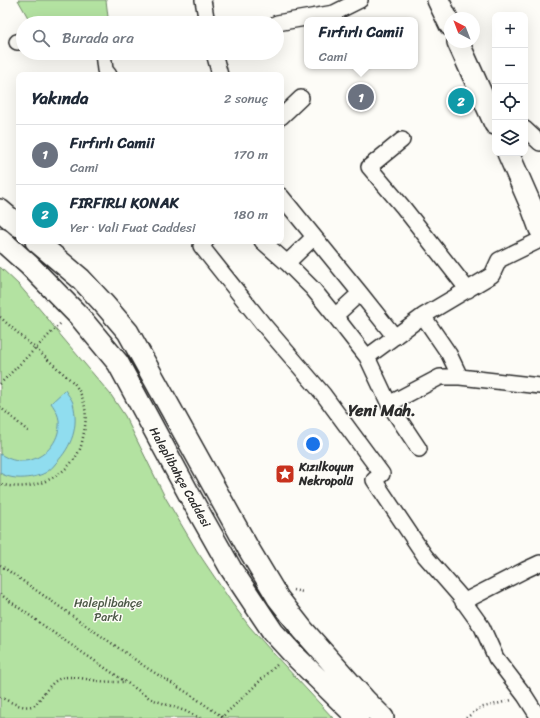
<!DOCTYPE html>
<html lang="tr">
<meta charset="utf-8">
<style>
body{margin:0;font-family:Sriracha,sans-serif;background:#f6f6f7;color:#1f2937}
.controls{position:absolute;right:12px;top:12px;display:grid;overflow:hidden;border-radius:8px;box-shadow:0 4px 16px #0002}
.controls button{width:36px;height:36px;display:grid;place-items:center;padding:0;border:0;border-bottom:1px solid #e0e1e3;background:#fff;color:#1f2937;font:20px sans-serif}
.compass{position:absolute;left:444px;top:12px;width:36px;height:36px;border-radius:50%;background:#fff;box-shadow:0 4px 16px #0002;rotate:318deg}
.you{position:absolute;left:313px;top:444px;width:14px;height:14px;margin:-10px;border:3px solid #fff;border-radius:50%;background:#1a73e8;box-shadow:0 0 0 6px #1a73e833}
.badge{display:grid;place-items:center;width:26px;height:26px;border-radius:50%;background:#d93025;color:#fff;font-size:13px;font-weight:700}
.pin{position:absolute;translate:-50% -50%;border:2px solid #fff;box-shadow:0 1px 4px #0006}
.popup{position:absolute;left:304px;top:17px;width:114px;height:52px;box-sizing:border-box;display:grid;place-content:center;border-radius:8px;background:#fff;filter:drop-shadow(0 1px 3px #0005);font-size:13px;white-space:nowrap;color:#747a83}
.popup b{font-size:15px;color:#1f2937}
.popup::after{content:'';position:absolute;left:50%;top:100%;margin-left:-8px;border:8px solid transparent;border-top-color:#fff}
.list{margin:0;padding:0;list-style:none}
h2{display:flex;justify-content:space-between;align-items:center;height:52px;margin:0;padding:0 16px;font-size:17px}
h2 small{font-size:13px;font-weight:400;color:#747a83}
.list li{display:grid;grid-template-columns:26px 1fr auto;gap:12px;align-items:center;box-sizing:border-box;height:60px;padding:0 16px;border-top:1px solid #e0e1e3}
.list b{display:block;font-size:15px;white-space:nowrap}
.list p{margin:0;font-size:13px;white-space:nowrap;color:#747a83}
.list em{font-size:13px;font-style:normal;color:#747a83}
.icon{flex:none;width:22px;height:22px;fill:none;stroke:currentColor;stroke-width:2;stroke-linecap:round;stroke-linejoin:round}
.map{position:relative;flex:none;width:540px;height:718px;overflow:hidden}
.search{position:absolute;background:#fff;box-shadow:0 4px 16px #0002;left:16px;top:16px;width:268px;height:44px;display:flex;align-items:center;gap:10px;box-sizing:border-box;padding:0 14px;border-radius:22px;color:#747a83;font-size:15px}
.panel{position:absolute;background:#fff;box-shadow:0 4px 16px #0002;left:16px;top:72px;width:268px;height:172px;border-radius:8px}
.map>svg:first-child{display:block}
.green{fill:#b3e2a1;stroke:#6f8666}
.water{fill:#90ddef;stroke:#6896a1}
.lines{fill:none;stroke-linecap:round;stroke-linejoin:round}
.minor-casing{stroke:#2b2b2b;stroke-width:18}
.secondary-casing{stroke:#2b2b2b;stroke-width:24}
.path{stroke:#2b2b2b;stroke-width:2.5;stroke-dasharray:1 3;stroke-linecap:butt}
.minor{stroke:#fdfcf7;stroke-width:15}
.secondary{stroke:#fdfcf7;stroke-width:21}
.labels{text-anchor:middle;stroke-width:3;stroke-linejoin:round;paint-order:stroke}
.poi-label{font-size:12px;font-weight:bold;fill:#2b2b2b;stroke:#fdfcf7;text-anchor:start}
.street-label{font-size:12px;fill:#2b2b2b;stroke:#fdfcf7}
.park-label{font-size:12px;fill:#4d5948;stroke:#fdfcf7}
.district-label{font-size:16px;font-weight:bold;fill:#2b2b2b;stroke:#fdfcf7}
</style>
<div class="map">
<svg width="540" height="718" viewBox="0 0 540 718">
<rect width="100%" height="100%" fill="#fdfcf7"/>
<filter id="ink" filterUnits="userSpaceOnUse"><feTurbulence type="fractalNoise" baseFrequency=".025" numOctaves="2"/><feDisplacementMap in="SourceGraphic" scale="8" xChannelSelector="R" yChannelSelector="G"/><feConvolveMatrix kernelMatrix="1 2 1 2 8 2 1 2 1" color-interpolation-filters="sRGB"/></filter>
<g filter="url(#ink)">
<path class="green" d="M18,0H106L108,17L89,23H31Z
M0,267L19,285L48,319L57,331L111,395L125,416L165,497L197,551L232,603L249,626L272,652L333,718H0Z"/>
<path class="water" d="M65,390C67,394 72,399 73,403C79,427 72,446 56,463C53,467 49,471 45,473C41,475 37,476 33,477C22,479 10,479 0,473V454C7,458 13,461 21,461C40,462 58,445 59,426C60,417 56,410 51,403Z"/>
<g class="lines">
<g class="minor-casing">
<path id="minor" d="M203,0L207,23
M277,23L334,13L360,0
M17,42L23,41
M103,53L105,70L109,75
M214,53L220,75
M281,117L301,98
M525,129L540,143
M402,140L369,167L403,207L468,290
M281,196L360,293L395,337
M206,241L201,246L263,324L323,394L382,474L374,480L425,556L459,595L482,627L496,658L525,696L539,718
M262,241L287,263L313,289L335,316L367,357L389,404L419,449
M287,263L314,237
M335,316L360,293
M423,316L449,354L460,377
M367,357L423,316L492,275L499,260L540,240
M389,404L440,377H460L540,386
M463,602L525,570L540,563"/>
</g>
<g class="secondary-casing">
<path id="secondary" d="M438,0L450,25
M458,42L495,124
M508,153L533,210L540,229
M0,210L19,226
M0,239L29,265L79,316L118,363L196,507L231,569L273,632L296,657L358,718
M36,241L81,279L104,304L128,332L248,548L278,598L303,630L365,700L383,718"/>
</g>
<path class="path" d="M0,317L74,383C85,398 88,413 84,432C83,437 82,444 80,449C67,478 30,493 0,484
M0,384L62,322
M0,407L29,432
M0,565L147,668L191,695L224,718
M293,590L303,592
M0,594L58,636L151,699L185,711L200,718
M0,697C11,702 23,710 35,705C42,697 49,684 59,679C69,674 88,680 99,681C108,682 116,682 125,682
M221,718L279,663
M466,718L480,708L512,700"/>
<use href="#minor" class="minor"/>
<use href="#secondary" class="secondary"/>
</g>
</g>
<defs>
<g id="sight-square" transform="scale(1)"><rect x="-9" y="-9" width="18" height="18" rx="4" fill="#c8321e" stroke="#fdfcf7"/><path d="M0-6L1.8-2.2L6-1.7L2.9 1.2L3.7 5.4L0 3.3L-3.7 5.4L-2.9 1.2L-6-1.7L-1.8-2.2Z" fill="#fff"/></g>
</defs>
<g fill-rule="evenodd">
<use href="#sight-square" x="285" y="474"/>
</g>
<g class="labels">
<g class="poi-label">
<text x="299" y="471">Kızılkoyun<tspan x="299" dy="14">Nekropolü</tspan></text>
</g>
<g class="street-label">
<text transform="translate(180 477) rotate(61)" y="4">Haleplibahçe Caddesi</text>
</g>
<g class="park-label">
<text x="108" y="607">Haleplibahçe<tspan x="108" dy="14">Parkı</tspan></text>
</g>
<g class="district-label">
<text x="382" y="416">Yeni Mah.</text>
</g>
</g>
</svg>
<div class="controls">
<button>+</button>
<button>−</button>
<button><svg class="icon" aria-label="locate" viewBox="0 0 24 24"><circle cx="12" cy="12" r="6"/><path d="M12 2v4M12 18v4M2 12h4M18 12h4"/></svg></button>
<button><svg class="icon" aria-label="layers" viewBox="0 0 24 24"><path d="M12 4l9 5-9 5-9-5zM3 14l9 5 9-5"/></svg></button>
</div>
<svg class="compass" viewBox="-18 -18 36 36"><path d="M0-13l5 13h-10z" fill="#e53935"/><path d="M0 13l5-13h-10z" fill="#747a83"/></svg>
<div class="you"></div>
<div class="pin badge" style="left:361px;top:97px;background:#6b7280">1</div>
<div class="popup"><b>Fırfırlı Camii</b>Cami</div>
<div class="pin badge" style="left:461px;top:101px;background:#0f9aa8">2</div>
<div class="search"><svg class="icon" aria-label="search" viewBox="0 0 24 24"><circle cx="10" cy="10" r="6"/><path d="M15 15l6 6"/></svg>Burada ara</div>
<section class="panel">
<h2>Yakında<small>2 sonuç</small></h2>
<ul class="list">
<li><span class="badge" style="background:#6b7280">1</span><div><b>Fırfırlı Camii</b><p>Cami</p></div><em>170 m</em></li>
<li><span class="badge" style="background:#0f9aa8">2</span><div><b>FIRFIRLI KONAK</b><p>Yer · Vali Fuat Caddesi</p></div><em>180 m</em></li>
</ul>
</section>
</div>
